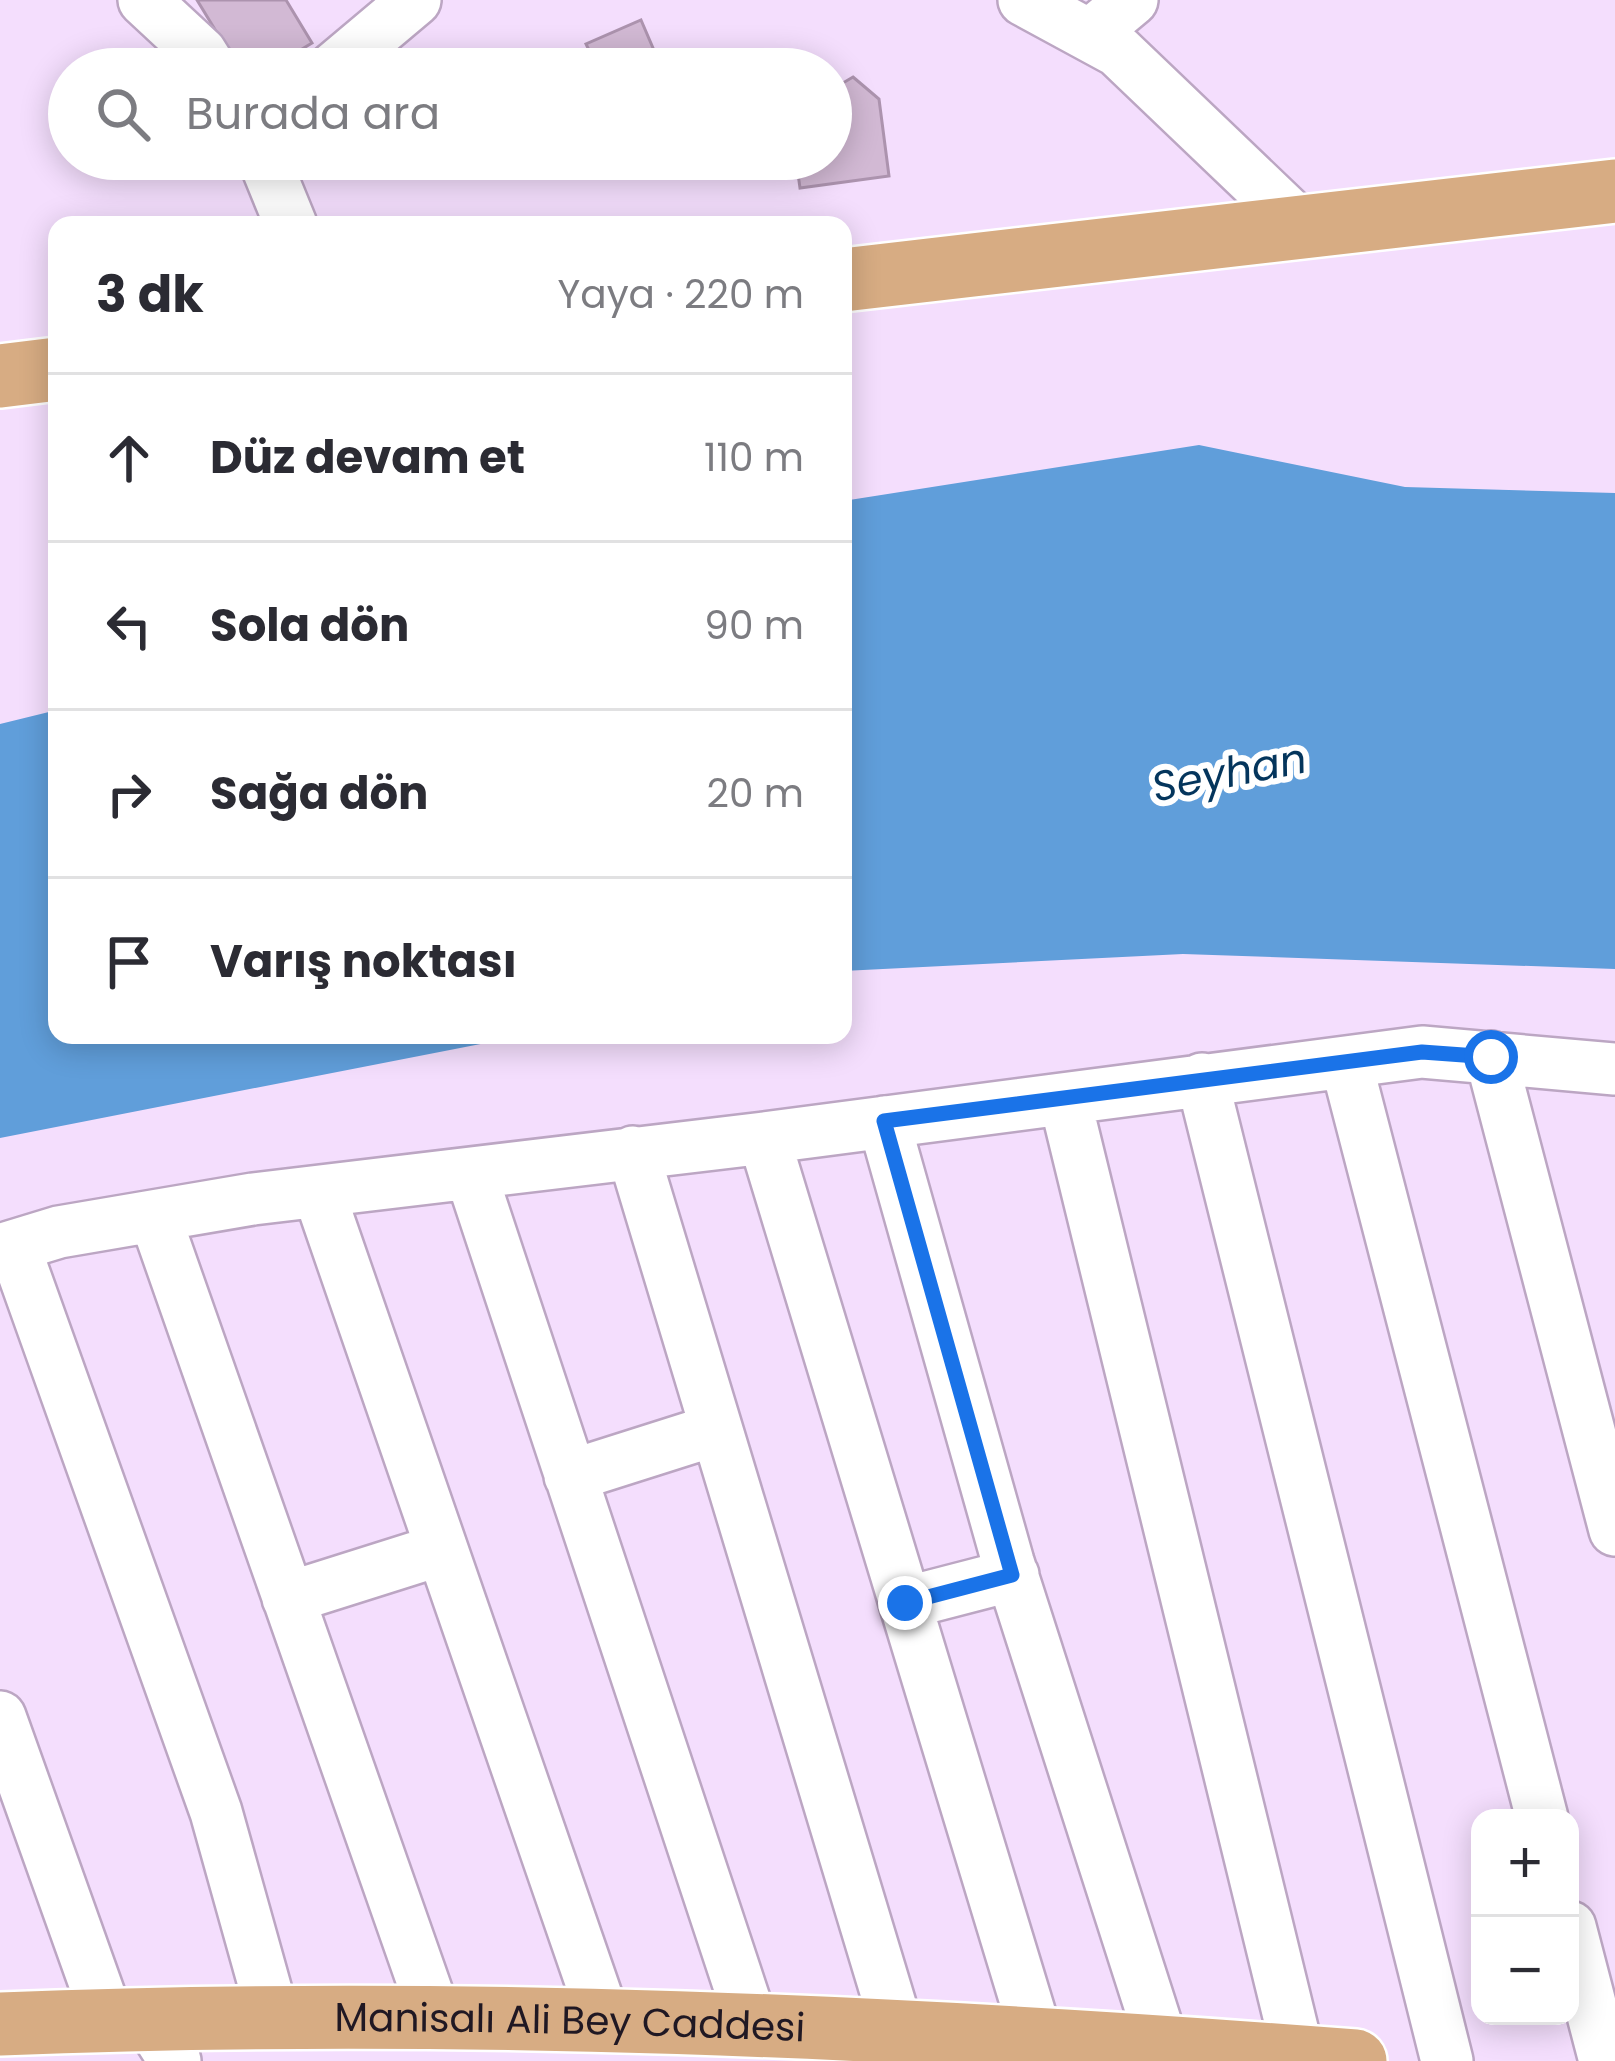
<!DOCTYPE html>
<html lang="tr">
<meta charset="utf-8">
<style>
body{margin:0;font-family:Poppins,sans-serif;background:#f7f7f7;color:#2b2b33}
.controls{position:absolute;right:36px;bottom:36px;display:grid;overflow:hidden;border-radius:24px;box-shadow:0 6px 30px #0003}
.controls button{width:108px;height:108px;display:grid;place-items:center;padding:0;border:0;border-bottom:3px solid #e1e1e2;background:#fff;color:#2b2b33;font:60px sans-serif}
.stop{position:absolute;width:36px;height:36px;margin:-27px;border:9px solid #1a73e8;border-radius:50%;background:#fff}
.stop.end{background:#1a73e8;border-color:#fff;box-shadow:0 3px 12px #0008}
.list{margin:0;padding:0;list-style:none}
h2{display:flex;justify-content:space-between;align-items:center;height:156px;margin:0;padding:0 48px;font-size:51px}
h2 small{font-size:39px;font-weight:400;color:#7c7c81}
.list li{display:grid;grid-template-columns:78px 1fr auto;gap:36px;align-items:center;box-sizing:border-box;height:168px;padding:0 48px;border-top:3px solid #e1e1e2}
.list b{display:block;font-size:45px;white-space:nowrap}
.list em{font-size:39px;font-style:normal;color:#7c7c81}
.icon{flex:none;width:66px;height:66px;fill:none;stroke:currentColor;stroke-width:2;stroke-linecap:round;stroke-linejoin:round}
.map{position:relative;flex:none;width:1615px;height:2061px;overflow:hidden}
.search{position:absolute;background:#fff;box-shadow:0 6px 30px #0003;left:48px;top:48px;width:804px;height:132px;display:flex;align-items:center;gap:30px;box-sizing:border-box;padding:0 42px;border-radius:66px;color:#7c7c81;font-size:45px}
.panel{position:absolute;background:#fff;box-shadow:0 6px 30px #0003;left:48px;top:216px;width:804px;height:828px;border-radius:24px}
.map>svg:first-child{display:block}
.water{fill:#609eda}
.building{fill:#d2b9d4;stroke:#ac93ae;stroke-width:3}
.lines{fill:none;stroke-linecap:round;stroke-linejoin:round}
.minor-casing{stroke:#bca6c3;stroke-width:56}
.major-casing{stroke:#fff;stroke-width:68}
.minor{stroke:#fff;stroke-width:51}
.major{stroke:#d7ac83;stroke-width:63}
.route{stroke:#1a73e8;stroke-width:15}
.labels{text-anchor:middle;stroke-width:12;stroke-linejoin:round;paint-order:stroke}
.street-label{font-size:39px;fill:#201823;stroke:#fff}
.water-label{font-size:42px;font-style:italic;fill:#04355c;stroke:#fff}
</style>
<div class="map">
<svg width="1615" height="2061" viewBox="0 0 1615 2061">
<rect width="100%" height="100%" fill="#f4defd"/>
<path class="water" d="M1199,445L1405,487L1615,493V969L1183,954L843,971V501Z
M57,710V1035H526L0,1138V724Z"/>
<path class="building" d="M197,0H286L312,43L269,69H239Z
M641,20L662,69H598L586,44Z
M853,77L879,99L889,176L800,188L796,159H831V90Z"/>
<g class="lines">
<g class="minor-casing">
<path id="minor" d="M144,0L201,53L211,69
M1024,0L1118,51L1302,227
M1090,35L1132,0
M333,69L415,0
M264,159L291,225
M1491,1057L1615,1530
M1346,1062L1542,1818
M1202,1079L1447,2061
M1065,1100L1299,2057
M884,1122L1008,1562L1163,2046
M764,1138L1037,2038
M633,1152L898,2031
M471,1174L752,2024
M319,1193L604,2019
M155,1217L435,2016
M14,1246L216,1812L273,2016
M0,1250L59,1232L253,1199L764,1138L1422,1052L1615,1069
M570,1476L715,1430
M288,1598L440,1550
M905,1603L1013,1575
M0,1717L108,2020
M1570,1927L1605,2061
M148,2019L175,2061"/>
</g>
<g class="major-casing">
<g id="major">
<path d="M843,280L1615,191"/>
<path d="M0,376L57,369"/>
<path id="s1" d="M0,2024C452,2006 904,2026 1355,2061"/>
</g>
</g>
<use href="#minor" class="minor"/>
<use href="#major" class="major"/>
</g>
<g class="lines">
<path class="route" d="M905,1603L1012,1575L884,1121L1422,1052L1491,1057"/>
</g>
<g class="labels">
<g class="street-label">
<text dy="14" stroke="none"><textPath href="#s1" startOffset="570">Manisalı Ali Bey Caddesi</textPath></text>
</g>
<g class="water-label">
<text transform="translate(1229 772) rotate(-11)" y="15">Seyhan</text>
</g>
</g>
</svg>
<div class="controls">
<button>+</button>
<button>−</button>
</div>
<div class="stop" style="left:1491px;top:1057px"></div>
<div class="stop end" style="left:905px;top:1603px"></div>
<div class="search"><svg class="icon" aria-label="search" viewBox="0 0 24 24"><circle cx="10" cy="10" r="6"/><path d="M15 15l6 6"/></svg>Burada ara</div>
<section class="panel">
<h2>3 dk<small>Yaya · 220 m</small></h2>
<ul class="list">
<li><svg class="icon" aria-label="ahead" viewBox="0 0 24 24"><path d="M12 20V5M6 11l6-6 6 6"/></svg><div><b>Düz devam et</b></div><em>110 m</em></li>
<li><svg class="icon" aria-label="left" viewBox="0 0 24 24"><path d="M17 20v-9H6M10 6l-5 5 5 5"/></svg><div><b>Sola dön</b></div><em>90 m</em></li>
<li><svg class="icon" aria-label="right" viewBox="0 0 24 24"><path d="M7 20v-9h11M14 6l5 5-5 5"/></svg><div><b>Sağa dön</b></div><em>20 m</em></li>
<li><svg class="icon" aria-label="arrive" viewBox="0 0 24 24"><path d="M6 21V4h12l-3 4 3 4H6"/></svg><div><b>Varış noktası</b></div></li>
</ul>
</section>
</div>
